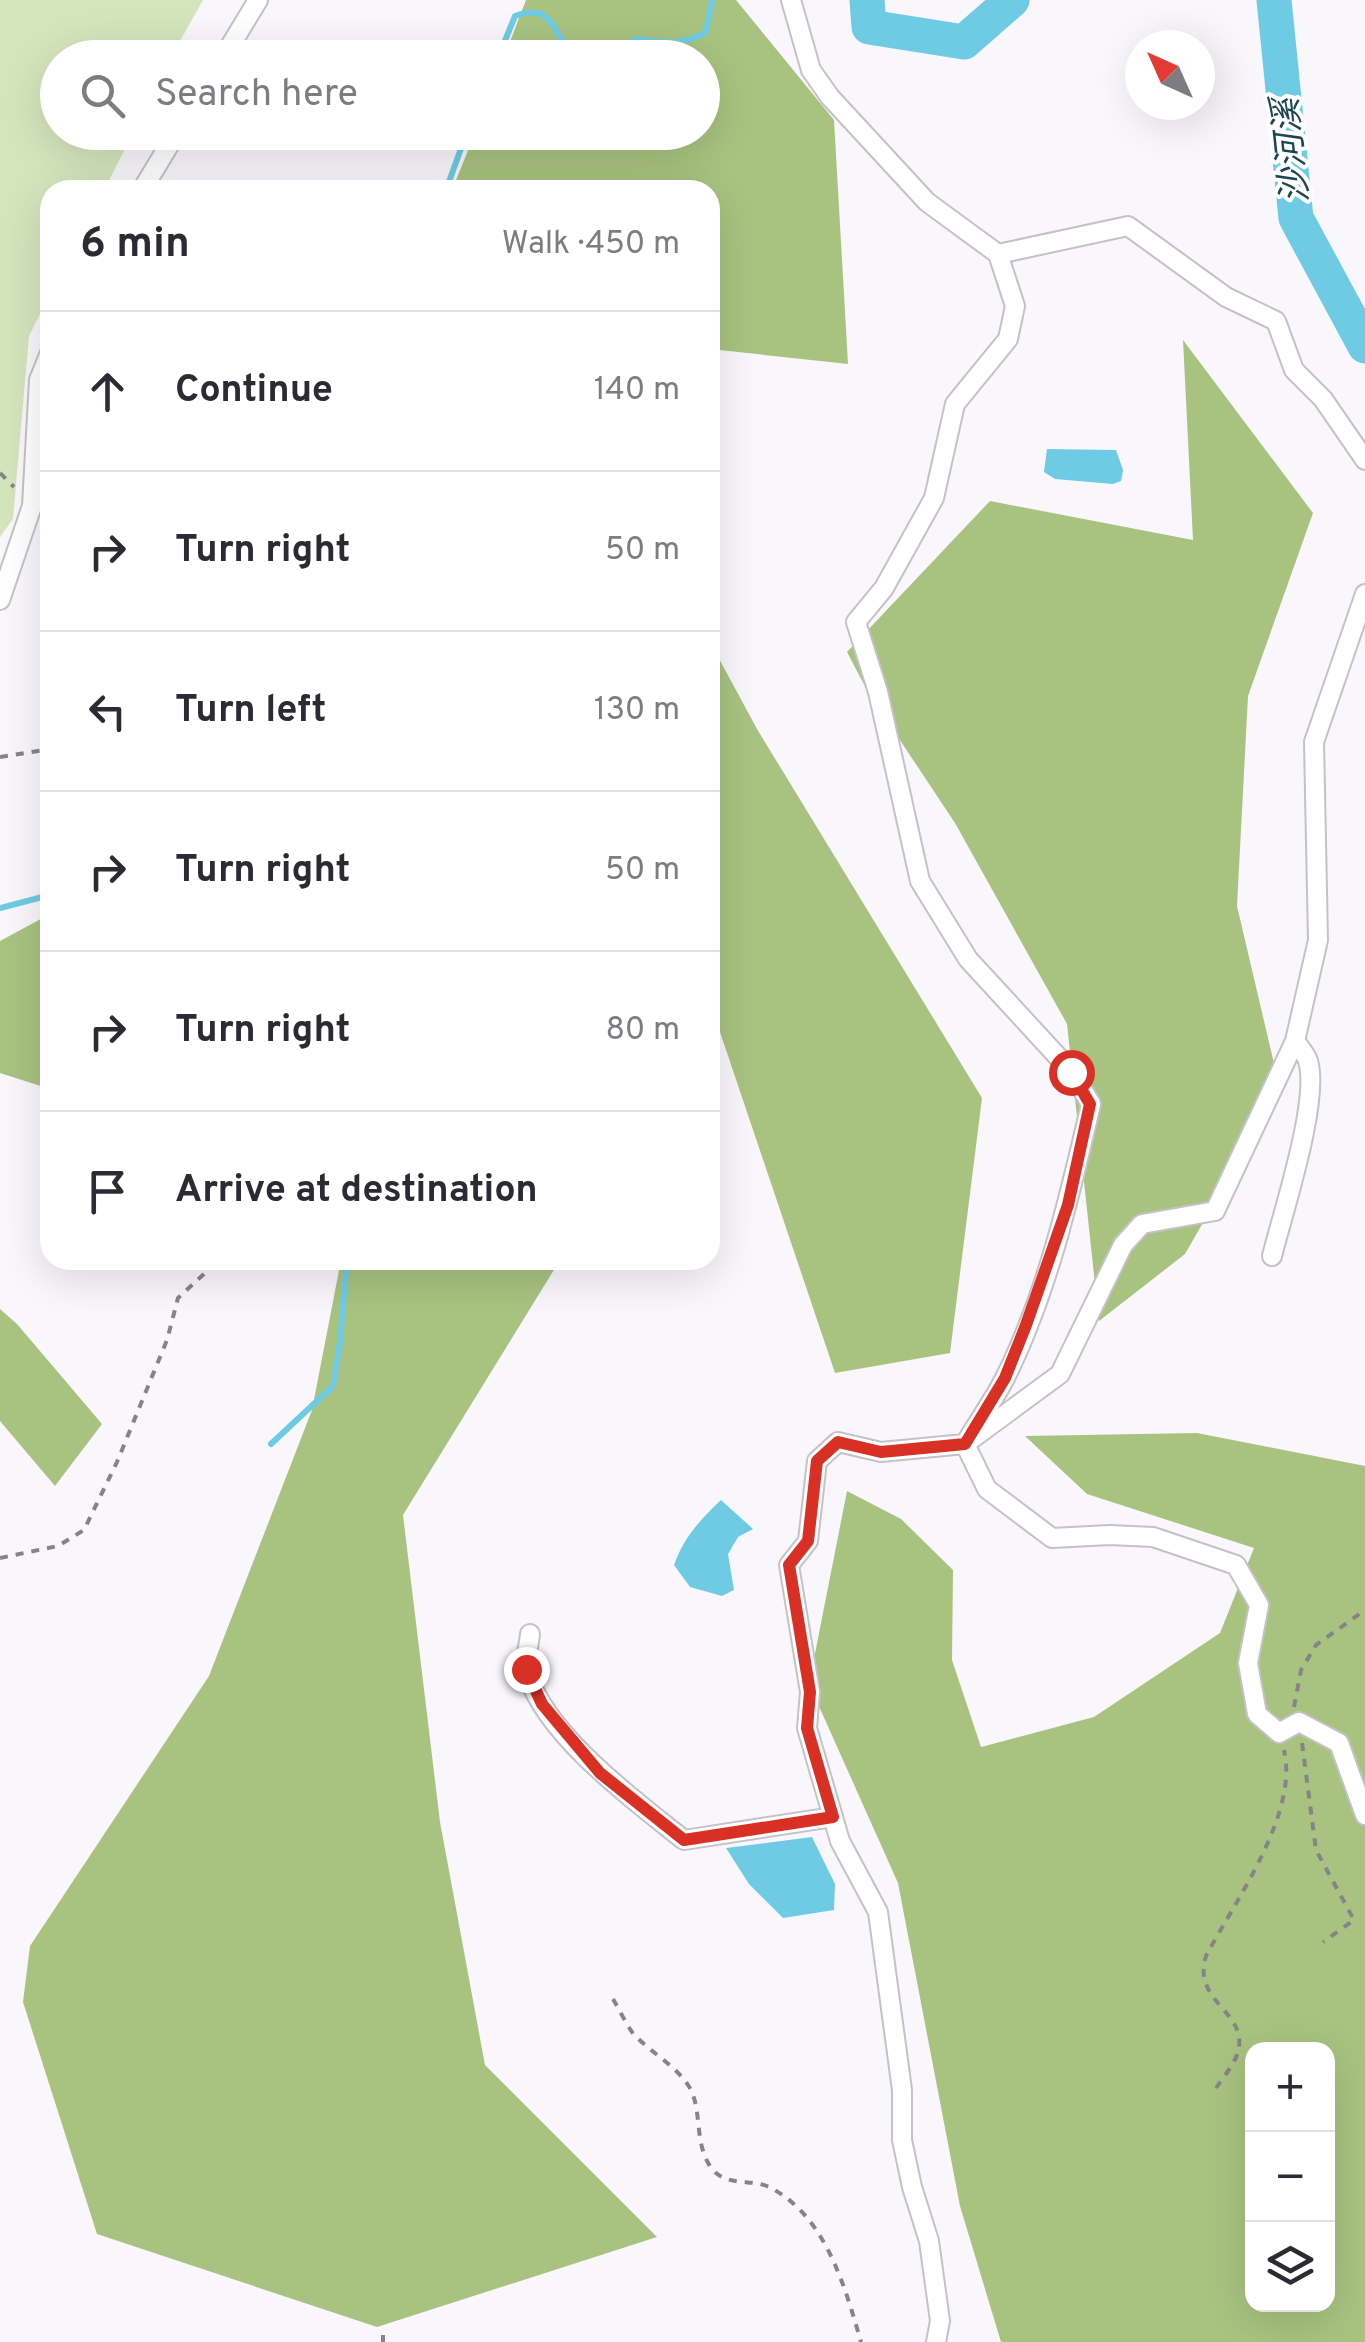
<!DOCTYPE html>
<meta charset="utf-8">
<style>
body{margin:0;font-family:Overpass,"Noto Sans TC",sans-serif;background:#f7f7f7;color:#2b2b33}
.controls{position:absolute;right:30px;bottom:30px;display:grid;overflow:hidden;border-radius:20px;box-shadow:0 10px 40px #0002}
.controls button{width:90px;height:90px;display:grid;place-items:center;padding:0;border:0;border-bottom:2px solid #e1e1e2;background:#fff;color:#2b2b33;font:50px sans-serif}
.compass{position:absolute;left:1125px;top:30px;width:90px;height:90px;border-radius:50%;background:#fff;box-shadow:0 10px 40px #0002;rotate:315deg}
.stop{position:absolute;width:30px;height:30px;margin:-22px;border:8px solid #d93025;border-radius:50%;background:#fff}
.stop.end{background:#d93025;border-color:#fff;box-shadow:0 2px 10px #0008}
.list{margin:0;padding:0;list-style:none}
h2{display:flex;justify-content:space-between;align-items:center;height:130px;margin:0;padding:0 40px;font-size:42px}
h2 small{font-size:32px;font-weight:400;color:#7c7c81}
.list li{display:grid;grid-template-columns:65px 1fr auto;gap:30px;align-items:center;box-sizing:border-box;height:160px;padding:0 40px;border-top:2px solid #e1e1e2}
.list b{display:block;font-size:38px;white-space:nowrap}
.list em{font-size:32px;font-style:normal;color:#7c7c81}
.icon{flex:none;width:55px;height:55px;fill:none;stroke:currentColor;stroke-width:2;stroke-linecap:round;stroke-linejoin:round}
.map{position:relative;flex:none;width:1365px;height:2342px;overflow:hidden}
.search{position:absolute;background:#fff;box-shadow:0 10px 40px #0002;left:40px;top:40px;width:680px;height:110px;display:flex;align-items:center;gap:25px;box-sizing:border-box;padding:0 35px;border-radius:55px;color:#7c7c81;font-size:38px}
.panel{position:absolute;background:#fff;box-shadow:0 10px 40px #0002;left:40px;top:180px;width:680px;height:1090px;border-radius:30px}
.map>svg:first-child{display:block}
.green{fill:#d4e5bc}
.forest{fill:#a8c380;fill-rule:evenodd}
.water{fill:#6fcbe4}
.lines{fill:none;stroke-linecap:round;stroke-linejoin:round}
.stream{stroke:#6fcbe4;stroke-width:6}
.river{stroke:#6fcbe4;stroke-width:35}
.minor-casing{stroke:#c5c2c7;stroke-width:22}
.path{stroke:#868488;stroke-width:4;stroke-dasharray:8 8;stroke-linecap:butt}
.minor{stroke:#fff;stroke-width:18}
.route{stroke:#d93025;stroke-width:12}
.labels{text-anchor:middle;stroke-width:8;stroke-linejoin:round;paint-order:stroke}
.water-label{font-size:35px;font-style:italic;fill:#1c4651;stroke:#fff}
</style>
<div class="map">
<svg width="1365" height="2342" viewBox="0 0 1365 2342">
<rect width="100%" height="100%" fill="#f9f6fc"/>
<path class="green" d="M0,0H203L171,57L58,58V132L133,133L104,190H50V294L29,336L13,519L0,537Z"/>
<path class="forest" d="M526,0H736L834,120L848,364L710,349V190H452L475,133L702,132V58L504,57Z
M1183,340L1313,513L1248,696L1237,906L1280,1089L1185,1254L1099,1321L1067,1024L955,823L868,692L847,652L990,501L1193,540Z
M710,642L757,729L982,1098L950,1353L835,1373L720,1032L710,1044Z
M50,914V1089L0,1073V941Z
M341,1260H560L403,1515L440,1822L485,2065L657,2237L377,2327L97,2234L23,2002L30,1946L209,1676L312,1410Z
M0,1309L17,1324L102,1424L55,1486L0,1421Z
M1197,1433L1365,1466V2342H1001L960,2206L898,1883L809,1684L847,1491L901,1519L953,1570L952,1660L981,1747L1094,1717L1220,1633L1254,1548L1087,1494L1025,1436ZM1252,2050H1328V2304H1252Z"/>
<path class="water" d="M1047,449L1116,450L1123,470L1121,481L1113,484L1055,479L1044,472Z
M721,1500L753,1529L738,1537L728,1554L734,1590L722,1596L690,1587L674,1565C684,1537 700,1520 721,1500Z
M812,1837L835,1884L834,1910L783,1918L749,1884L726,1848Z"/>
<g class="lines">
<path class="stream" d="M498,58L515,16C555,1 552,36 576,58
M610,58L636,39C662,43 683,46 706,32L712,0
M446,190L467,132
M0,908L50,895
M271,1444L333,1386L340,1342L347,1260"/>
<path class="river" d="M867,0L869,27L964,42L1012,0
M1274,0L1296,218L1365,346"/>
<g class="minor-casing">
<path id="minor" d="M791,0L811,70L830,97L927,202L998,254L1015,306L1008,339L955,404L934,498L884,588L856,622L878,692L920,881L968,959L1071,1071L1091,1104C1070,1195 1047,1294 1005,1378C993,1401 978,1422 965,1444L987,1489L1052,1538L1110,1535L1153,1537L1236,1565L1259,1605L1248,1663L1257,1714L1279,1733L1299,1722L1339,1743L1365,1815
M223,58L258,0
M142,190L177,132
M998,254L1128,226L1226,297L1276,321L1294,370L1323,399L1365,460
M0,600L32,506L39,380L50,353
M1272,1256C1283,1212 1320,1100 1308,1061C1306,1054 1299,1047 1295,1041
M530,1634C529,1645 524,1661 527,1672C544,1734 635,1801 684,1840L833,1817
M936,2342L940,2321L929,2241L912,2187L902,2140V2090L878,1912L840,1841L807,1728L810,1692L789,1565L808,1541L817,1461L838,1442L881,1452L965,1444L1060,1374L1123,1245L1142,1224L1215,1211L1295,1041L1318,940L1314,742L1365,594"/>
</g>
<path class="path" d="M0,473L14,487
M0,757L50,749
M0,1558L58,1546L84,1530L117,1462L167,1340L178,1298L219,1260
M1294,1707L1301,1670L1316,1645L1365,1610
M1302,1743L1316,1850L1354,1920L1323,1942
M613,1999C619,2009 625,2022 632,2032C648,2051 674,2064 688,2085C704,2108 692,2147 714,2171C729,2187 753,2178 771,2188C826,2217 845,2287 861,2342
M1216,2088C1224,2076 1237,2062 1239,2047C1244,2010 1192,2001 1206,1956C1235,1901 1299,1814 1284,1750
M383,2335V2342"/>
<use href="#minor" class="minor"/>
</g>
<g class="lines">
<path class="route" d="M526,1669L542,1704L600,1773L684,1840L833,1817L807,1728L810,1692L789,1565L808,1541L817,1461L838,1442L881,1452L965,1444L1005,1378L1026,1325L1068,1205L1090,1104L1071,1072"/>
</g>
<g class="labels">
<g class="water-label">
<text transform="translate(1290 151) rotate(-96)" y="12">沙河溪</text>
</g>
</g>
</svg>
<div class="controls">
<button>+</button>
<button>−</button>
<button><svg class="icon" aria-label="layers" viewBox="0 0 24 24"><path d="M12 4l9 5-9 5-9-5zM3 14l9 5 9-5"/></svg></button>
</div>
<svg class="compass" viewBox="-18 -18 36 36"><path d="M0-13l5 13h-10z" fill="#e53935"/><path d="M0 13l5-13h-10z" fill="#7c7c81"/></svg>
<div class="stop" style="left:1071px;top:1072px"></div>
<div class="stop end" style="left:526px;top:1669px"></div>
<div class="search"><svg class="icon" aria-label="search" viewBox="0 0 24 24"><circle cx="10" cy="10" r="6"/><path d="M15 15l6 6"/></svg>Search here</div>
<section class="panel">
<h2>6 min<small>Walk · 450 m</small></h2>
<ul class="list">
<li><svg class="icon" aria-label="ahead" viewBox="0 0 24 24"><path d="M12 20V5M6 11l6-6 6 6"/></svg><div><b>Continue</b></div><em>140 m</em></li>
<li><svg class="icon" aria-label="right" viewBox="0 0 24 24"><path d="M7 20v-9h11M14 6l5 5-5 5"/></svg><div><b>Turn right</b></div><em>50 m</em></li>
<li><svg class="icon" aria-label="left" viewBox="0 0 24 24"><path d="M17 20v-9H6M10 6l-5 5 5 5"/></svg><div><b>Turn left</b></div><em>130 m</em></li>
<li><svg class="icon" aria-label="right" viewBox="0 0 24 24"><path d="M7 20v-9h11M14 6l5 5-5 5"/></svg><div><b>Turn right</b></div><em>50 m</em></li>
<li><svg class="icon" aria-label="right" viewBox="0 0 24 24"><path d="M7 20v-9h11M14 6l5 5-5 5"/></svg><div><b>Turn right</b></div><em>80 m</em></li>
<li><svg class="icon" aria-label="arrive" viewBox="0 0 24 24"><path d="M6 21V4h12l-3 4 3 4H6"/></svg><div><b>Arrive at destination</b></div></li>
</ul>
</section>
</div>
